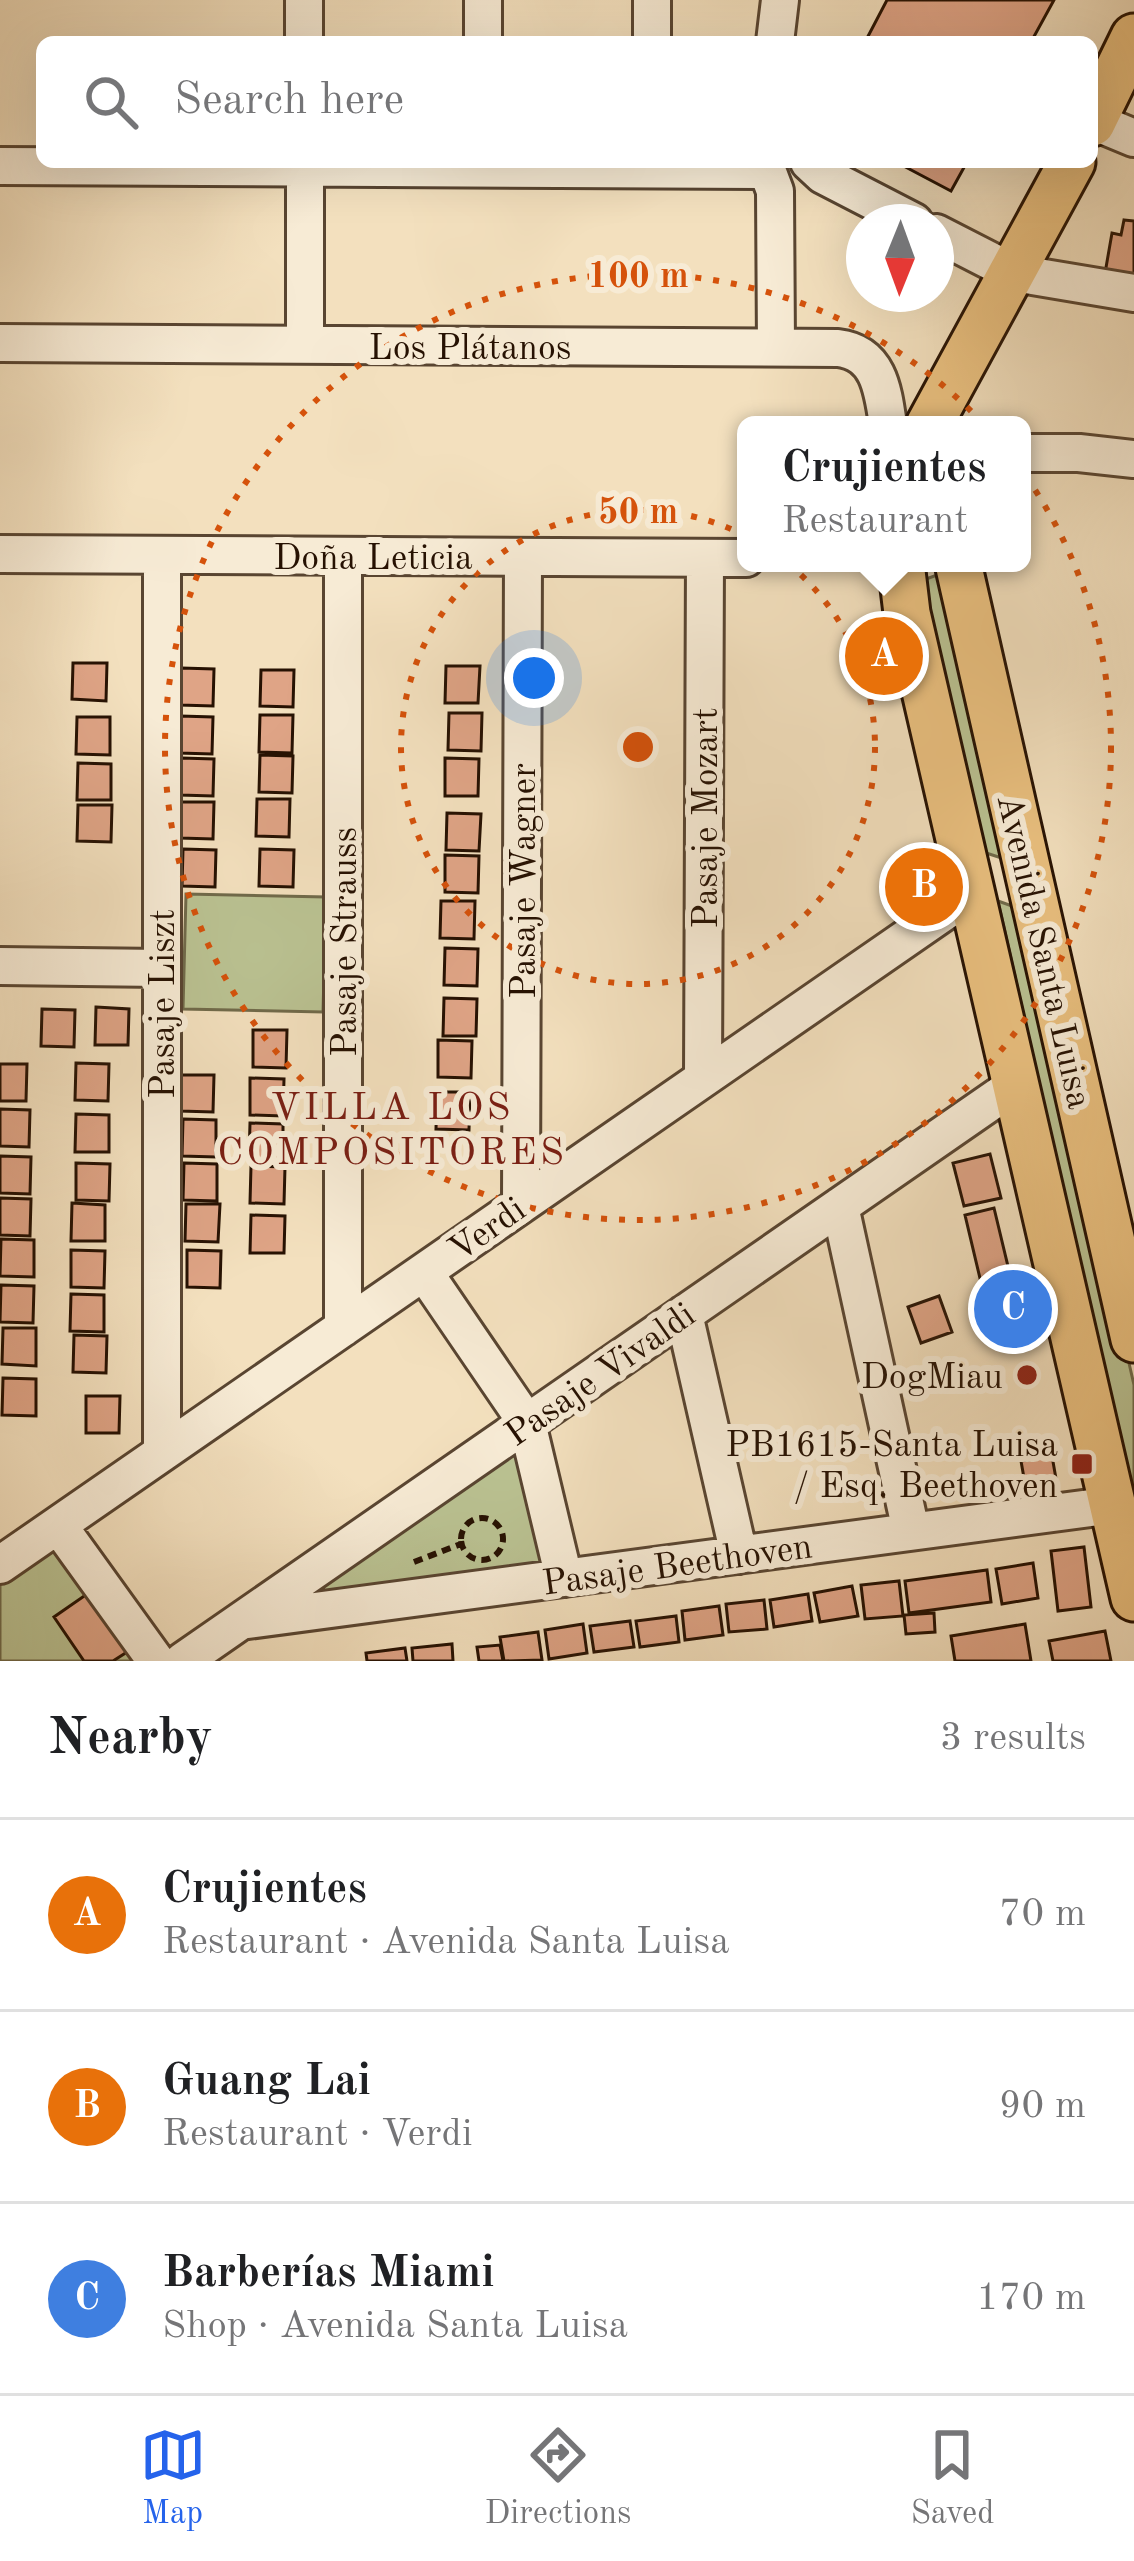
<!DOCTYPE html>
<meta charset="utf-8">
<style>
body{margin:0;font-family:"Old Standard TT",serif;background:#f6f6f6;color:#202124}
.compass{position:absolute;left:846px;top:204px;width:108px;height:108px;border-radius:50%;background:#fff;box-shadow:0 12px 48px #0002;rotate:181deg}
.you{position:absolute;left:534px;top:678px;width:42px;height:42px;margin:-30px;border:9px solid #fff;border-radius:50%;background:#1a73e8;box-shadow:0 0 0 18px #1a73e833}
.badge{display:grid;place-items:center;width:78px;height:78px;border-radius:50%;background:#2563eb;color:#fff;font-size:39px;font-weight:700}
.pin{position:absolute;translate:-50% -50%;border:6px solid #fff;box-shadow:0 3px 12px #0006}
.popup{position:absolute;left:737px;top:416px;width:294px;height:156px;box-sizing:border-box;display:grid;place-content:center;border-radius:18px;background:#fff;filter:drop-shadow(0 3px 9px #0005);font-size:39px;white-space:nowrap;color:#757577}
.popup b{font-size:45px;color:#202124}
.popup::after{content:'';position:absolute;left:50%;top:100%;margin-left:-24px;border:24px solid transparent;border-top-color:#fff}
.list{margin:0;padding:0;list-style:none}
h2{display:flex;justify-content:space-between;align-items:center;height:156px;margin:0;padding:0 48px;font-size:51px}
h2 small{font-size:39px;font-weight:400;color:#757577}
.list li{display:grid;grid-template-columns:78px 1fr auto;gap:36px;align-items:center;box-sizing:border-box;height:192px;padding:0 48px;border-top:3px solid #e0e0e0}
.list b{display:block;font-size:45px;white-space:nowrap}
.list p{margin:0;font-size:39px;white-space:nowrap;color:#757577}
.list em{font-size:39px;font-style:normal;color:#757577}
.icon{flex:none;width:66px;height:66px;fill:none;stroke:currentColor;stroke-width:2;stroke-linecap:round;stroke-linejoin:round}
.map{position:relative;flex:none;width:1134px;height:1661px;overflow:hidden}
.search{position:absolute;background:#fff;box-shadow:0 12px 48px #0002;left:36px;right:36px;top:36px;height:132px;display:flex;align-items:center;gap:30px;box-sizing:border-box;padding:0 42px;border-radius:18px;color:#757577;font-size:45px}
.sheet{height:732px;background:#fff}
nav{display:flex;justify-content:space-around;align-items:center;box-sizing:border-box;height:168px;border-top:3px solid #e0e0e0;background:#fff;font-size:33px;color:#757577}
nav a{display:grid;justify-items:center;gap:6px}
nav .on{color:#2563eb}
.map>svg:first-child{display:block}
.green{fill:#bac292;stroke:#706a4a;stroke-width:3}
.building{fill:#dfa486;stroke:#261102;stroke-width:3}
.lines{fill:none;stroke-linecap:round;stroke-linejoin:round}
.minor-casing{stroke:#594531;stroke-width:42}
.major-casing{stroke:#261102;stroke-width:51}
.path{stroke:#261102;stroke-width:6;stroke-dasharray:9 6;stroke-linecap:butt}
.minor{stroke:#f7ebd5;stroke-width:36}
.major{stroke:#eac07f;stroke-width:45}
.ring{fill:none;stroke:#d5520b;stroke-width:6;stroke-dasharray:6 12}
.poi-dot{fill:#8f2418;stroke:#f7ebd5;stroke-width:4.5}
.labels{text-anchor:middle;stroke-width:12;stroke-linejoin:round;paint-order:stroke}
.street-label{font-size:36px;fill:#261102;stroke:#f7ebd5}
.poi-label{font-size:36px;fill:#261102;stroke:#f7ebd5;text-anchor:end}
.neighbourhood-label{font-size:39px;letter-spacing:3px;fill:#7a1f14;stroke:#f7ebd5}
.centre{fill:#d5520b;stroke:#f7ebd5;stroke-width:6}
.ring-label{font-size:36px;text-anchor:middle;font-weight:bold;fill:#d5520b;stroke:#f7ebd5;stroke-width:12;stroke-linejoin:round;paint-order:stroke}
</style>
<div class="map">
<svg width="1134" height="1661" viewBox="0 0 1134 1661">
<rect width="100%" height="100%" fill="#f3e0be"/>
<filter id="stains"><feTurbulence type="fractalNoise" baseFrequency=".00167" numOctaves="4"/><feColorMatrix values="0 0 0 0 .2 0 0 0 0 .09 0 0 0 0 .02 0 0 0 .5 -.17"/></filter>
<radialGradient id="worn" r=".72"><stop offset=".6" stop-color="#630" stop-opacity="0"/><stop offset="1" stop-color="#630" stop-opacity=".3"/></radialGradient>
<path class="green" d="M937,575L948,576L1014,862L983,852L922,588L926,579Z
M186,894L326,897L323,1012L183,1009Z
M998,901L1026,911L1134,1385V1504Z
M519,1446L553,1573L294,1600Z
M54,1541L141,1661H0V1581Z"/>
<path class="building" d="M887,0H1054L1031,42H865Z
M896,162H967L951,191Z
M1124,220L1134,221V284L1104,279L1112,233L1121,235Z
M73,663H107L106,701L72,699Z
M446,666H480L478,703H445Z
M181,668L214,669L213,706L180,705Z
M261,670H294L293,707L260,706Z
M449,713H482L481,751L448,750Z
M260,715H293L292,753L259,752Z
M180,716L213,717L212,754L179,753Z
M77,717H110V755L76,754Z
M260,755L293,756L292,793L259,792Z
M181,758L214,759L213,796L180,795Z
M445,758L479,759L478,796H445Z
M78,763L111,764V800H77Z
M257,799H290L289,837L256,836Z
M181,802H214L213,839L180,838Z
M78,805H112L111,842L77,841Z
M447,813L481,814L479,851L446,850Z
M183,849L216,850L215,887L182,886Z
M260,849L294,850L293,887L259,886Z
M445,855L479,856L478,893L445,892Z
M441,901H475L474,939L440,938Z
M445,948L478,949L477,986L444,985Z
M444,998L477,999L476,1036H443Z
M96,1007L129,1009L128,1045H95Z
M42,1009L75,1010L74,1047L41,1046Z
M253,1030H287L286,1068L253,1067Z
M438,1040L472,1041L471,1078L438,1077Z
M76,1063L109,1064L108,1101L75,1100Z
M0,1064H27L26,1101H0Z
M181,1075H214L213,1112L180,1111Z
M250,1078L284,1079L283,1116L250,1115Z
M437,1092H470L469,1130L436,1129Z
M0,1109L30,1110L29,1147L0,1146Z
M76,1114L109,1115V1152H75Z
M183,1119L216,1120V1157L182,1156Z
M250,1123L283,1124V1160H249Z
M990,1154L1001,1198L964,1206L953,1163Z
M0,1156L31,1157L30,1194L0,1193Z
M76,1163L110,1164L109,1201L76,1200Z
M184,1163L217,1164V1201L183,1200Z
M251,1166L285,1167L284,1204L250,1203Z
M0,1198L31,1199L30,1236L0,1235Z
M72,1203L105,1205V1241H71Z
M186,1204H220L218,1242L185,1241Z
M994,1208L1012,1283L983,1291L965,1215Z
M251,1215L285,1216L284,1253H250Z
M1,1239L34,1240V1277L0,1276Z
M71,1250L105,1251L104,1288L71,1287Z
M187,1250L221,1251L220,1288L187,1287Z
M1,1285L34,1286L33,1323L0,1322Z
M71,1294L104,1295V1332L70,1331Z
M939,1296L952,1332L921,1343L908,1307Z
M3,1328H36V1366L2,1364Z
M74,1335L107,1336L106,1373L73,1372Z
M3,1378L36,1379V1416L2,1415Z
M86,1396H120L119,1433H86Z
M1052,1456L1058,1490L1027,1495L1021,1461Z
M1084,1547L1091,1607L1058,1611L1051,1551Z
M1033,1563L1038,1598L1002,1604L996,1569Z
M987,1570L991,1602L909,1613L905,1581Z
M899,1581L903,1616L865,1619L861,1585Z
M852,1586L858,1616L820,1622L814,1593Z
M87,1594L127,1652L113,1661H84L54,1617Z
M808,1594L812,1621L774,1627L770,1600Z
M764,1600L767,1629L729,1632L726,1604Z
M719,1606L723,1635L685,1640L682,1611Z
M934,1613L935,1632L906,1634L904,1615Z
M676,1616L679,1642L640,1647L636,1621Z
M630,1621L634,1647L594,1652L590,1626Z
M583,1624L587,1653L549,1659L545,1630Z
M1025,1624L1031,1661H955L951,1636Z
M1105,1631L1111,1661H1053L1049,1641Z
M538,1632L542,1660L504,1661L500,1637Z
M452,1644L453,1661H413L412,1648Z
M500,1645L503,1661H479L477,1647Z
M405,1648L407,1661H367L366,1653Z"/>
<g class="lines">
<g class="minor-casing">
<path id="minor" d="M304,0V42
M483,0V42
M652,42V0
M775,42L780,0
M1093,121L1134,138
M305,162V345
M809,162L823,175L914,222
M0,166L761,170L769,175L775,191L776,347
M936,233L1014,273L1134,293
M0,343L838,348C879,353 883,390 888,425
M1022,453H1079L1134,459
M0,554L746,558
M162,555V1453
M343,556V1328
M0,966L161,968
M703,1078L705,558
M521,1204L523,557
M840,1206L911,1531
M424,1272L527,1423L564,1578
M684,1314L739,1555
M58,1525L156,1661
M0,1565L973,892
M248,1620L1113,1505
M183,1661L1015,1085"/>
</g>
<g class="major-casing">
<path id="major" d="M1092,123L1134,37
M929,425L1072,162
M901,563L907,613L1134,1598
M958,563L1134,1339"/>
</g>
<path class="path" d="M461 1539a21 21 0 1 1 42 0a21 21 0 1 1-42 0Z
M414,1562L461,1544"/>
<use href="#minor" class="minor"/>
<use href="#major" class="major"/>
</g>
<g class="ring">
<circle cx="638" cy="747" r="237"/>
<circle cx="638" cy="747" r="473"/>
</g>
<g class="poi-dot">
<circle cx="1027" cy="1375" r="12"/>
<rect x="1070" y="1452" width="24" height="24" rx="6"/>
</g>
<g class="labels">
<g class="street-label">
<text x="470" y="359">Los Plátanos</text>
<text x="373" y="569">Doña Leticia</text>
<text transform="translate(704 818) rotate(-90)" y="13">Pasaje Mozart</text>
<text transform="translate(522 881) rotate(-90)" y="13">Pasaje Wagner</text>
<text transform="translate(343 942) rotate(-90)" y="13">Pasaje Strauss</text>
<text transform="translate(1046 951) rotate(77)" y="13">Avenida Santa Luisa</text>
<text transform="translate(161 1004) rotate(-90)" y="13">Pasaje Liszt</text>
<text transform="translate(486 1228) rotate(-35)" y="13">Verdi</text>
<text transform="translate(599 1373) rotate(-35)" y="13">Pasaje Vivaldi</text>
<text transform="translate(677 1563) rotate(-8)" y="13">Pasaje Beethoven</text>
</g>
<g class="poi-label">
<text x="1003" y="1388">DogMiau</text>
<text x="1058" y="1456">PB1615-Santa Luisa<tspan x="1058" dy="41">/ Esq. Beethoven</tspan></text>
</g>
<g class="neighbourhood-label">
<text x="392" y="1119">VILLA LOS<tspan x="392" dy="45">COMPOSITORES</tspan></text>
</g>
</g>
<circle cx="638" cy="747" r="18" class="centre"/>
<g class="ring-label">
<text x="638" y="287">100 m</text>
<text x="638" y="523">50 m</text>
</g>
<rect width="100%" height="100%" filter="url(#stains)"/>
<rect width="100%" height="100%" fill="url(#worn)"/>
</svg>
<svg class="compass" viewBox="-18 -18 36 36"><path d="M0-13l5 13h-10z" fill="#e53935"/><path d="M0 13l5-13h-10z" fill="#757577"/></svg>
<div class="you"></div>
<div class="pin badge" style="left:884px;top:656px;background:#e8710a">A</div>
<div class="popup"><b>Crujientes</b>Restaurant</div>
<div class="pin badge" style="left:924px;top:887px;background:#e8710a">B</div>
<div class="pin badge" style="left:1013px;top:1309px;background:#3f7fe0">C</div>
<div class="search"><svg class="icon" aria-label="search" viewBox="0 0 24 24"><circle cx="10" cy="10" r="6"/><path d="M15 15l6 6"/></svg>Search here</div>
</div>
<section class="sheet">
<h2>Nearby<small>3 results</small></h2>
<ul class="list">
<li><span class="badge" style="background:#e8710a">A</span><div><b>Crujientes</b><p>Restaurant · Avenida Santa Luisa</p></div><em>70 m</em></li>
<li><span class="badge" style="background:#e8710a">B</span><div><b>Guang Lai</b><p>Restaurant · Verdi</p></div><em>90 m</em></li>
<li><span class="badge" style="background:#3f7fe0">C</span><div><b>Barberías Miami</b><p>Shop · Avenida Santa Luisa</p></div><em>170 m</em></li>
</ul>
</section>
<nav>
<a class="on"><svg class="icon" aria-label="map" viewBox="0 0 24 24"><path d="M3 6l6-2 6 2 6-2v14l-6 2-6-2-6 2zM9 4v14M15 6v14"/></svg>Map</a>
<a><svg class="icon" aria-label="directions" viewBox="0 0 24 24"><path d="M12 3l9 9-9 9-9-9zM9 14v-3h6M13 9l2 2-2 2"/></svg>Directions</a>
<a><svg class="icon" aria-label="saved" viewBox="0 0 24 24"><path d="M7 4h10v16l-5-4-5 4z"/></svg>Saved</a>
</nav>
